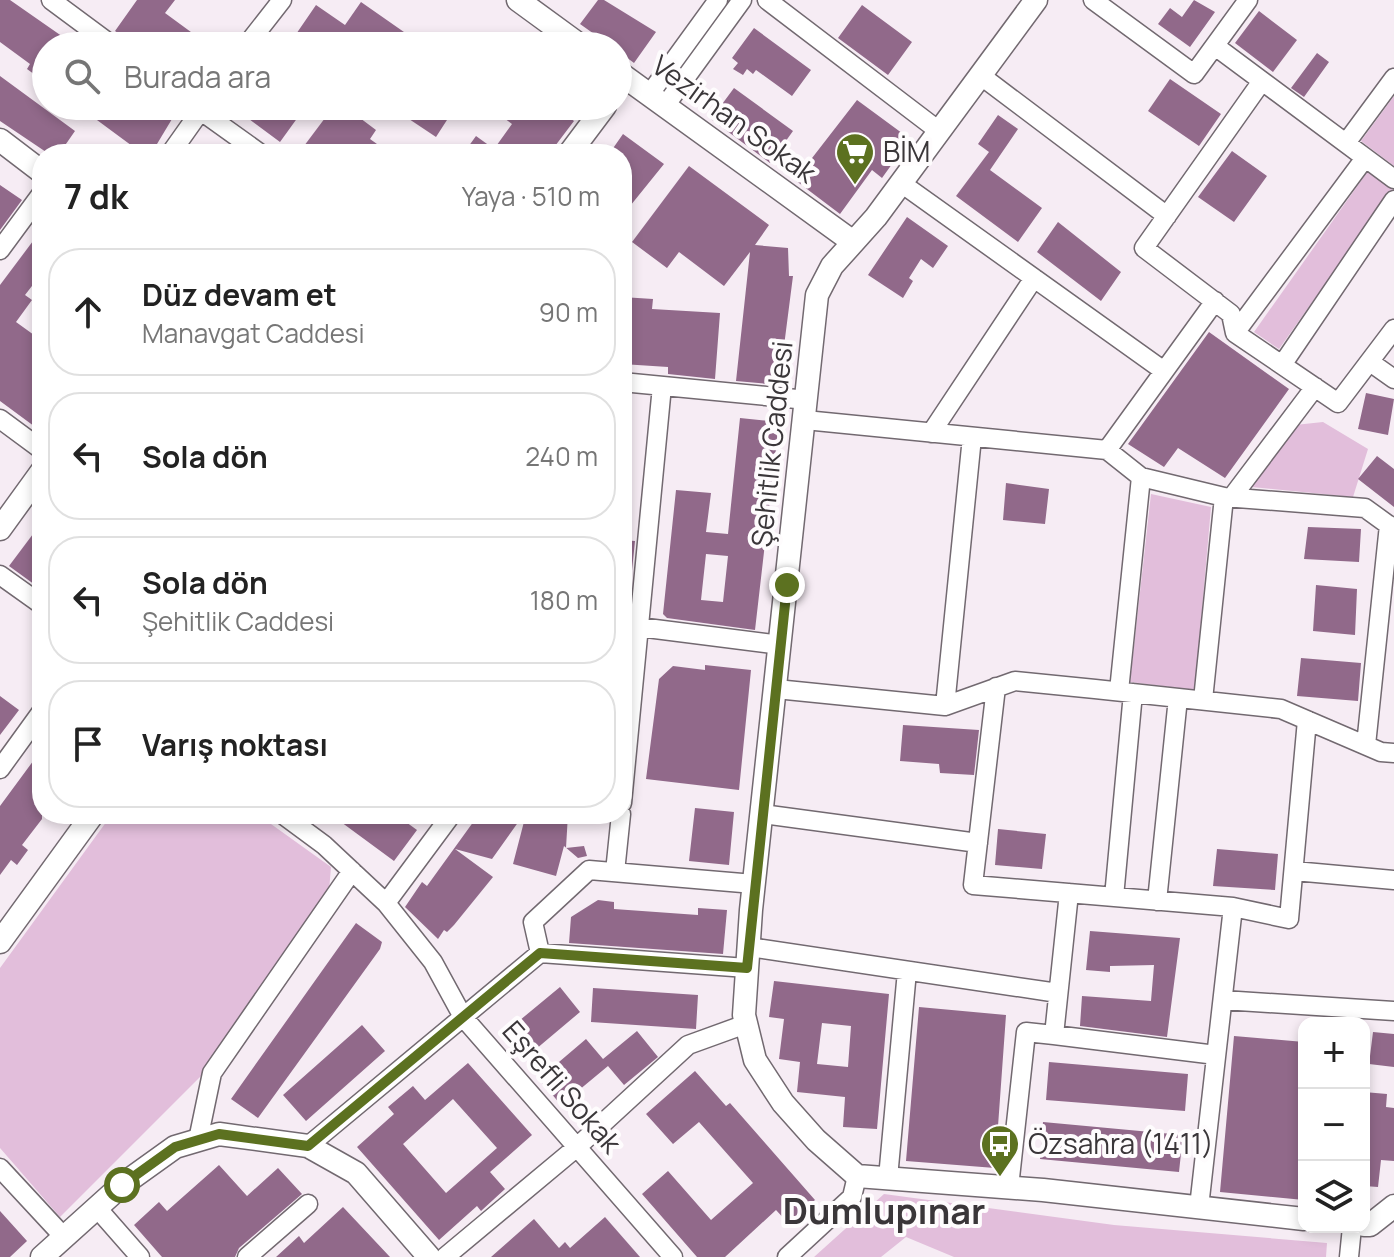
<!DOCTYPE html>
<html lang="tr">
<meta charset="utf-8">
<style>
body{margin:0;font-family:Manrope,sans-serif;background:#f6f6f6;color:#222}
.controls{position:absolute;right:24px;bottom:24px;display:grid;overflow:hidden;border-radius:16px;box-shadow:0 4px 12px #0003}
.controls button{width:72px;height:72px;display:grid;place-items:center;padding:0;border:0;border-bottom:2px solid #e0e0e0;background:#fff;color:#222;font:40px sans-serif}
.stop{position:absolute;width:24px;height:24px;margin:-18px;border:6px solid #5c7120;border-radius:50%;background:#fff}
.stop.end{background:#5c7120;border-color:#fff;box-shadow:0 2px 8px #0008}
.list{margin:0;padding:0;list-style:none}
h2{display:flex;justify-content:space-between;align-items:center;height:104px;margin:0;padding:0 32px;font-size:34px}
h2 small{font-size:26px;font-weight:400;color:#767676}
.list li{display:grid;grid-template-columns:52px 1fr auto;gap:24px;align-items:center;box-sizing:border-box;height:128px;margin:0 16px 16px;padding:0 16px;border:2px solid #e0e0e0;border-radius:32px}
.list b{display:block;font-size:30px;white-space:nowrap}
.list p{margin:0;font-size:26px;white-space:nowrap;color:#767676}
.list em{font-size:26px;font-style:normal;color:#767676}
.icon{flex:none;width:44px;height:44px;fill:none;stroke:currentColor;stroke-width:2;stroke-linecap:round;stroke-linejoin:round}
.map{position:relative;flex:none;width:1394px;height:1257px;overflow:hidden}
.search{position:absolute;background:#fff;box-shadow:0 4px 12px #0003;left:32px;top:32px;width:600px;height:88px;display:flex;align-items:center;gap:20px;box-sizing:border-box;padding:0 28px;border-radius:44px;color:#767676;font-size:30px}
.panel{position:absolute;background:#fff;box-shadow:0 4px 12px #0003;left:32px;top:144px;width:600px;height:680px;border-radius:32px}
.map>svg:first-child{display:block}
.green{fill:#e2bedb}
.building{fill:#91698a;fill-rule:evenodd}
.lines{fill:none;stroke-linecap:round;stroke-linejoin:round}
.minor-casing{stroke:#726970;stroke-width:21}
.tertiary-casing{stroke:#726970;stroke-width:25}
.minor{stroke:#fff;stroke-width:18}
.tertiary{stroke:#fff;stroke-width:22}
.route{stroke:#5c7120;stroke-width:10}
.labels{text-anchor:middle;stroke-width:8;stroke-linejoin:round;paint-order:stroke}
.street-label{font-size:28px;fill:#3a3639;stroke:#fefcfd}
.poi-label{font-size:28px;fill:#3a3639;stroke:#fefcfd;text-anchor:start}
.district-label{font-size:36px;font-weight:bold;fill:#3a3639;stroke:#fefcfd}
</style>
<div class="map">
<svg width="1394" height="1257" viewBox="0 0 1394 1257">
<rect width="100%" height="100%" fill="#f6ecf4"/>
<path class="green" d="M1394,96V166L1361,141Z
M1368,171L1393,188L1279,349L1254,332Z
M1323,422L1368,449L1353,497L1252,487L1295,425Z
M1151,494L1211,507L1195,690L1130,682Z
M112,814H257L331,867L329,891L204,1073L60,1217L0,1148V968Z
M884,1194L1114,1225L1327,1243L1326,1257H954L906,1237L881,1257H814Z"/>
<path class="building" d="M0,0H10L76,46H46V83L27,69L30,64L0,42Z
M137,0H175L165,13L210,46H136L115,31Z
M598,0H604L656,32L634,63L618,51V46H611L580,24Z
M1194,0L1215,12L1190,47L1158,24L1170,8L1182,17Z
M361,2L424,46H349L341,40L337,46H301L292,40L316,5L345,25Z
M862,5L912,42L888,75L838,38Z
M1259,11L1297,40L1273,72L1235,43Z
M754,28L811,70L792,96L756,70L753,74L747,69L743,75L733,69L738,63L732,58Z
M1317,53L1329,62L1304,97L1291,88Z
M0,76L75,131L59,154H49L0,121Z
M1170,79L1221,114L1199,146L1148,111Z
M734,88L793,131L770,163L711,119Z
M857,100L910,139L882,178L872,170L840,214L795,180Z
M78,106H154L172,119L151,154H143Z
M246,106H306L280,142L241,113Z
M334,106H344L376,130L370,139L391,154H298Z
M405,106H456L436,137L400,113Z
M488,106H554L574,121L549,154H463L476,136L494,149L512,124Z
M998,115L1018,129L990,170L1042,208L1018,242L956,196L989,152L978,144Z
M623,134L664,164L622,216V154H609Z
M1232,151L1267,176L1234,222L1198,197Z
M689,166L769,225L755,245L788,248L789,276H793L779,385L736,381L750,252L724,286L679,252L667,268L632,242Z
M0,185L22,200L0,230Z
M907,217L948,246L933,268L921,259L909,278L913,281L903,298L868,275Z
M1058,222L1121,272L1101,301L1037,252Z
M42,229V273L25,295L32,300L16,322L34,335L42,324V432L0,401V285Z
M622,297L653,299L652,309L720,313L715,379L668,374V367L622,364Z
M1209,332L1289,389L1225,478L1178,448L1164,467L1128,444Z
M1366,393L1394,399L1388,435L1358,429Z
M740,418L779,422L755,630L667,618L663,614L676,490L711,493L706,532L728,534ZM706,554L728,556L723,602L701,600Z
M1377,456L1394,469V507L1358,479Z
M1006,483L1049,489L1045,524L1003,520Z
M42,522V590L9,566Z
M1308,527L1361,529L1359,562L1304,559Z
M622,540L635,541L629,600L622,599Z
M1316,585L1357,589L1355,635L1313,631Z
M1301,658L1361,663L1358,701L1297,696Z
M705,665L751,670L739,790L646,779L659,679L673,666L705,670Z
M0,696L19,710L0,735Z
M903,725L979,730L974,775L940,773L939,764L900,761Z
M42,749V819L22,845L28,850L17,865L11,860L0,875V806Z
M695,808L734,812L729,865L689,861Z
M347,814H395L417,830L394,861L341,822Z
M479,814H524L492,859L455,849L493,877L454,925L447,932L444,930L438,939L405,907L422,882L427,886Z
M526,814H568L566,848L584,846L587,856L578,858L564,846L556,876L513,864Z
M998,829L1046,834L1042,869L995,865Z
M1217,849L1278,854L1275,890L1213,886Z
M598,900L614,902V909L698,915V908L727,910L723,954L569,943L571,917Z
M356,923L382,942L380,949L258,1118L231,1099Z
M1090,931L1180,938L1167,1037L1080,1026L1082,996L1151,1001L1154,965L1110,966V972L1086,970Z
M774,981L889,994L877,1129L843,1127L845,1097L797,1092L800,1062L779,1059L784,1019L769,1017ZM822,1023L851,1026L848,1067L817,1064Z
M560,987L580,1012L523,1060L502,1035Z
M593,988L698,995L696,1029L591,1022Z
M919,1007L1006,1015L995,1168L906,1161Z
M362,1025L385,1051L306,1121L283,1095Z
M637,1031L658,1057L624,1085L608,1066L561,1105L539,1079L586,1039L603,1059Z
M1373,1032L1394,1034V1067L1369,1064Z
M1234,1036L1304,1042V1200L1220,1192Z
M1049,1062L1188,1074L1185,1111L1046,1100Z
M468,1063L532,1135L490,1172L505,1189L481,1211L477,1206L439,1240L357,1147L394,1114L388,1107L413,1086L425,1100ZM453,1099L497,1148L446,1193L403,1144Z
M695,1071L726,1106L730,1103L815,1200L788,1223L776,1210L725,1257H697L642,1194L668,1171L711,1220L753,1183L699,1122L673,1144L646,1114Z
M1364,1092L1387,1094L1386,1107L1394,1108V1161L1381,1160L1378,1187L1364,1186Z
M1043,1122L1183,1135L1179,1172L1040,1159Z
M219,1165L247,1196L278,1168L302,1194L239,1248L235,1257H162L134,1225L159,1202L167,1211Z
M343,1207L390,1257H276L299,1236L304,1243Z
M0,1211L27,1241L10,1257H0Z
M605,1217L640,1257H491L534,1219L559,1248L565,1242L570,1248Z"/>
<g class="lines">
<g class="minor-casing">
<path id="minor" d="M51,0L113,46
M767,0L939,131
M1093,0L1194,74L1248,0
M246,46L282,0
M1215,46L1394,179
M980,75L1167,216
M1262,81L1144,248L1231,314L1235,333L1338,403L1394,329
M649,95L718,0
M194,106L261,154
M665,106L742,0
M1346,143L1394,78
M170,154L204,106
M901,183L1164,371
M0,250L42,193
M1235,333L1365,158
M1370,362L1394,379
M1282,365L1394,200
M622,382L807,400
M0,419L42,450
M805,420L1107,450L1141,477L1224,497L1365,508L1394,529
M931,433L1034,278
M1107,450L1215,301
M1232,497L1315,387
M0,575L42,605
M639,627L781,645
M996,687L973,885L1233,907L1289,919L1307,720
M776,689L945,706L1015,681L1095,689L1281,709L1381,752L1394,753
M1119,691L1141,477
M1203,700L1224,497
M945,706L972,437
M1366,745L1389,525
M0,769L42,711
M622,803L662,386
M282,814L324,845L386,903L433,962L463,1017L673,1257
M762,814L978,843
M1294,871L1394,880
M615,872L621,814
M1114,897L1133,693
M1157,901L1178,698
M386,903L452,814
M749,947L1058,993
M540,953L533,922L589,870L754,884
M1223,1000L1394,1011
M1054,1035L1216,1055
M198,1140L212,1073L352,871
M308,1146L540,953L747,968
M0,1168L64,1237
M888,1178L907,971
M1009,1187L1026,1032L1054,1035L1069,893
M1199,1207L1233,907
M97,1208L140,1257
M247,1257L308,1204
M445,1257L577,1147L688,1045L746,1024
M787,1257L852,1197L857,1176
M1349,1257L1352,1227"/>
</g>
<g class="tertiary-casing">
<path id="tertiary" d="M518,0L581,46
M1036,0L876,217L832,266L817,295L751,910L744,1015L755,1060L783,1103L816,1140L857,1176L1043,1190L1304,1219
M618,72L853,242
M0,140L42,172
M569,154L605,106
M0,529L42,471
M0,942L93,814
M1364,1225H1370L1394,1206
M42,1257L122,1185L175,1147L219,1134L308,1146L356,1173L429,1257"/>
</g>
<use href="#minor" class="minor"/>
<use href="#tertiary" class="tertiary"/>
</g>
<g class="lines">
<path class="route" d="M122,1185L175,1147L219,1134L308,1146L540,953L747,968L787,585"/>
</g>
<defs>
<g id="supermarket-pin" transform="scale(2)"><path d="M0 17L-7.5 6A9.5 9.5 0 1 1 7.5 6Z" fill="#5c7120" stroke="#fefcfd"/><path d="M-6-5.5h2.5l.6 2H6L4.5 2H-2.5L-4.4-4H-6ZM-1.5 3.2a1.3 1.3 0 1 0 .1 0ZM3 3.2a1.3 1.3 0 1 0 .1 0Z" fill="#fff"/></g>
<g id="bus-pin" transform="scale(2)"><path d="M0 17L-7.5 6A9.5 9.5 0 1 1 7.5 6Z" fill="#5c7120" stroke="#fefcfd"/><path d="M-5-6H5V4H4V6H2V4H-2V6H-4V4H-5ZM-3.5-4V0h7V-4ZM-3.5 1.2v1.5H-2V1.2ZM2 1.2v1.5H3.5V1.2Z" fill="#fff"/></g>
</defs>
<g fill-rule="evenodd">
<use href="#supermarket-pin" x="855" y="152"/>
<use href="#bus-pin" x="1000" y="1144"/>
</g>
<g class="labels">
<g class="street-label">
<text transform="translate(734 119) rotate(36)" y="10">Vezirhan Sokak</text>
<text transform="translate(772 444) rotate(-84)" y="10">Şehitlik Caddesi</text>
<text transform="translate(562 1087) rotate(49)" y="10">Eşrefli Sokak</text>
</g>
<g class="poi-label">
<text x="883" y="162">BİM</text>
<text x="1028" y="1154">Özsahra (1411)</text>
</g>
<g class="district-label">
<text x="884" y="1224">Dumlupınar</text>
</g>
</g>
</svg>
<div class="controls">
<button>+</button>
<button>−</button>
<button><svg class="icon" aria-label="layers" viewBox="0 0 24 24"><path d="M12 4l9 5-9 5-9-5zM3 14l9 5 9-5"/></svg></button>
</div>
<div class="stop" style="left:122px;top:1185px"></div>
<div class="stop end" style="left:787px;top:585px"></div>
<div class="search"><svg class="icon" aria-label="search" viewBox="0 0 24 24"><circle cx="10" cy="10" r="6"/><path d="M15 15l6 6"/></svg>Burada ara</div>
<section class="panel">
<h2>7 dk<small>Yaya · 510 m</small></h2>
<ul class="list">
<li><svg class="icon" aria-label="ahead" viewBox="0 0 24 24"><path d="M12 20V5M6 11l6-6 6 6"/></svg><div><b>Düz devam et</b><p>Manavgat Caddesi</p></div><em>90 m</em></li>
<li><svg class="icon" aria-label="left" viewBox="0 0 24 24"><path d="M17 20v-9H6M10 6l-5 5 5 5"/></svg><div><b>Sola dön</b></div><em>240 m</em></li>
<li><svg class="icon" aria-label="left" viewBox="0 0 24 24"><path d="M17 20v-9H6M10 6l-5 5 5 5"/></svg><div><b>Sola dön</b><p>Şehitlik Caddesi</p></div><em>180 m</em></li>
<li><svg class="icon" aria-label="arrive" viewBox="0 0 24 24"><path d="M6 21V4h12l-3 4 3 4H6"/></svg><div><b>Varış noktası</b></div></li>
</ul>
</section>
</div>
